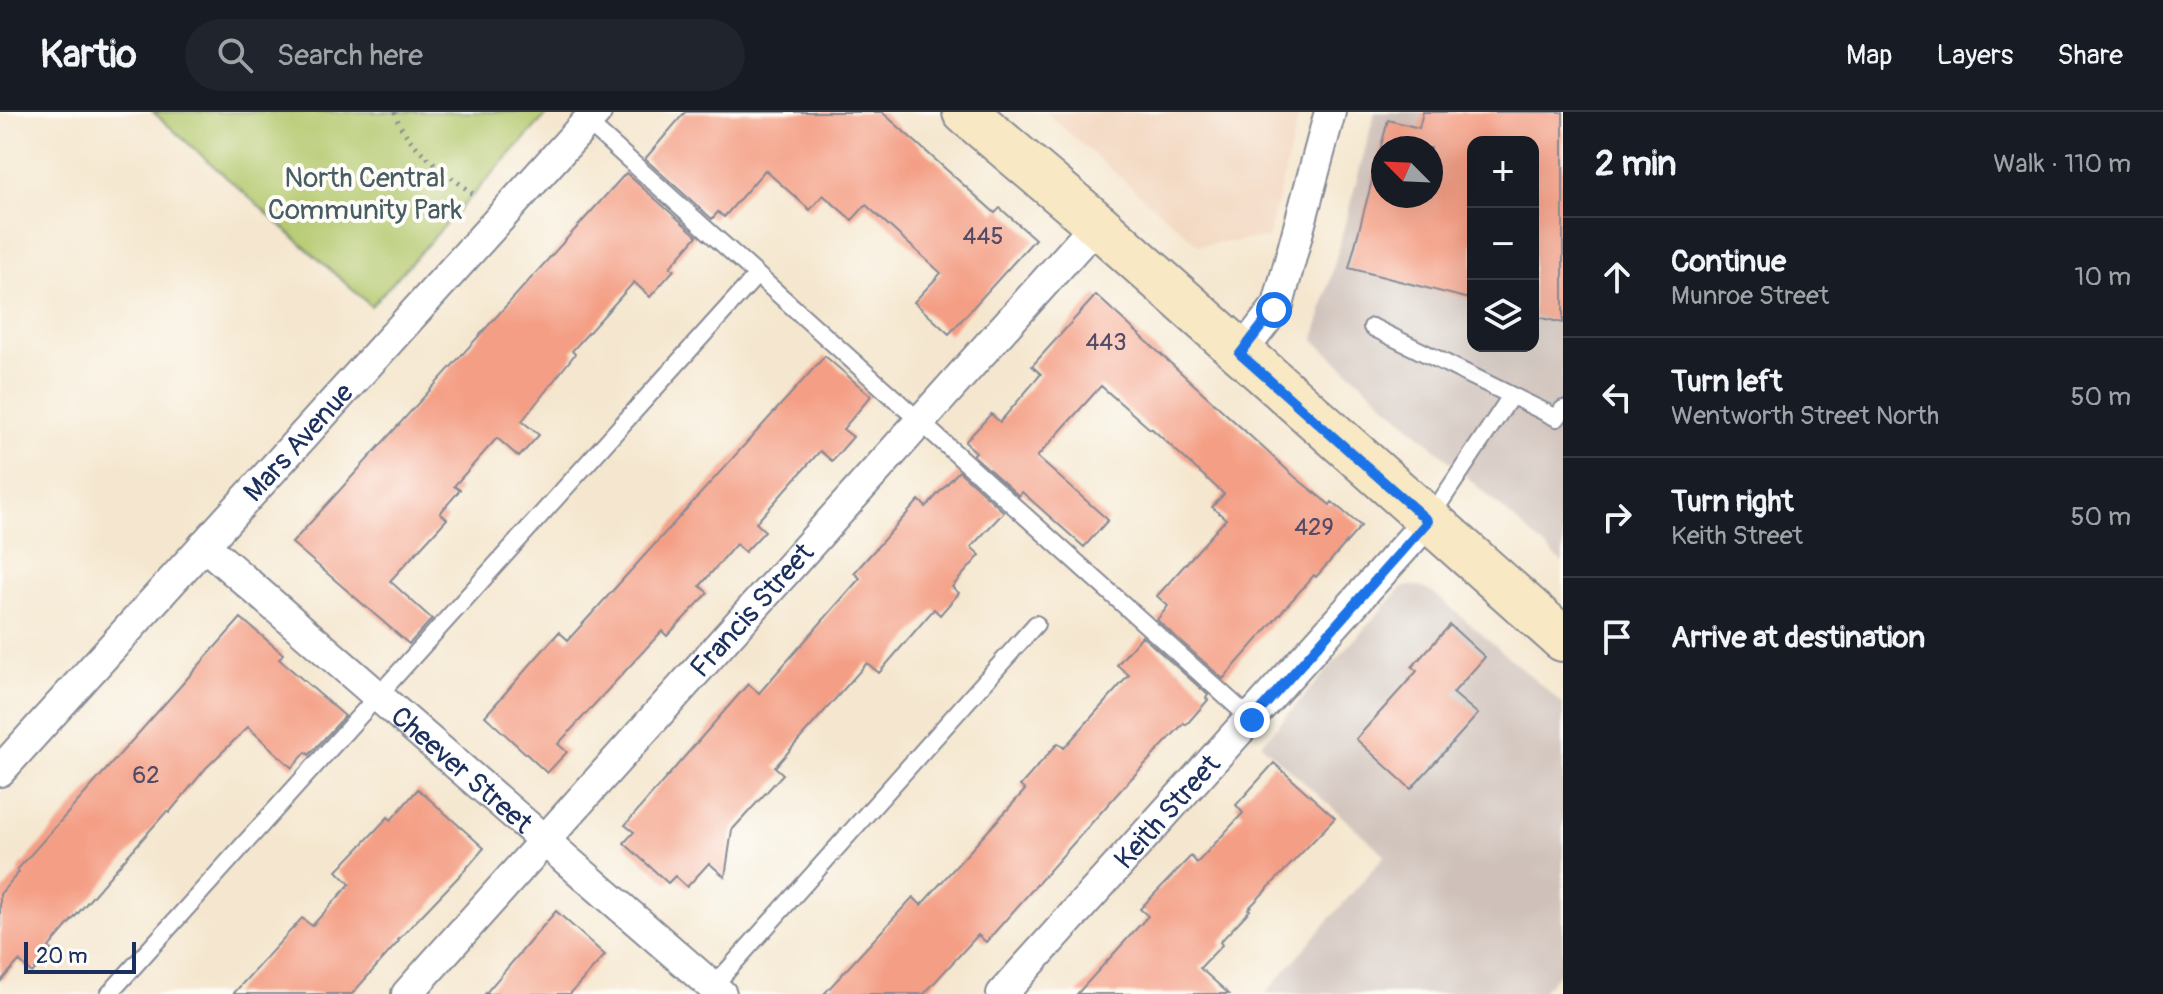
<!DOCTYPE html>
<meta charset="utf-8">
<style>
body{margin:0;font-family:Pangolin,sans-serif;background:#20242c;color:#f1f3f6}
.controls{position:absolute;right:24px;top:24px;display:grid;overflow:hidden;border-radius:16px;box-shadow:0 8px 32px #0002}
.controls button{width:72px;height:72px;display:grid;place-items:center;padding:0;border:0;border-bottom:2px solid #363941;background:#171b24;color:#f1f3f6;font:40px sans-serif}
.compass{position:absolute;left:1371px;top:24px;width:72px;height:72px;border-radius:50%;background:#171b24;box-shadow:0 8px 32px #0002;rotate:294deg}
.scale{position:absolute;left:24px;bottom:20px;width:112px;box-sizing:border-box;padding-left:8px;border:4px solid #1b2f5e;border-top:0;font-size:22px;line-height:28px;white-space:nowrap;color:#1b2f5e;-webkit-text-stroke:6px #fdfcf7;paint-order:stroke}
.stop{position:absolute;width:24px;height:24px;margin:-18px;border:6px solid #1a73e8;border-radius:50%;background:#fff}
.stop.end{background:#1a73e8;border-color:#fff;box-shadow:0 2px 8px #0008}
.list{margin:0;padding:0;list-style:none}
h2{display:flex;justify-content:space-between;align-items:center;height:104px;margin:0;padding:0 32px;font-size:34px}
h2 small{font-size:26px;font-weight:400;color:#9ea1a6}
.list li{display:grid;grid-template-columns:52px 1fr auto;gap:24px;align-items:center;box-sizing:border-box;height:120px;padding:0 32px;border-top:2px solid #363941}
.list b{display:block;font-size:30px;white-space:nowrap}
.list p{margin:0;font-size:26px;white-space:nowrap;color:#9ea1a6}
.list em{font-size:26px;font-style:normal;color:#9ea1a6}
.icon{flex:none;width:44px;height:44px;fill:none;stroke:currentColor;stroke-width:2;stroke-linecap:round;stroke-linejoin:round}
.map{position:relative;flex:none;width:1563px;height:882px;overflow:hidden}
header{display:flex;align-items:center;gap:48px;box-sizing:border-box;height:112px;padding:0 40px;background:#171b24;border-bottom:2px solid #363941}
header strong{font-size:38px}
nav{display:flex;gap:44px;margin-inline-start:auto;font-size:28px}
.search{width:560px;height:72px;background:#20242c;display:flex;align-items:center;gap:20px;box-sizing:border-box;padding:0 28px;border-radius:44px;color:#9ea1a6;font-size:30px}
main{display:flex}
aside{flex:1;background:#171b24}
.map>svg:first-child{display:block}
.built{fill:#f2d5bd}
.industrial{fill:#cfc1ba;fill-rule:evenodd}
.green{fill:#b2c76b;stroke:#667b64;stroke-width:2}
.building{fill:#f49f85;fill-rule:evenodd}
.lines{fill:none;stroke-linecap:round;stroke-linejoin:round}
.service-casing{stroke:#888b96;stroke-width:20}
.minor-casing{stroke:#888b96;stroke-width:34}
.secondary-casing{stroke:#888b96;stroke-width:48}
.path{stroke:#888b96;stroke-width:5;stroke-dasharray:2 6;stroke-linecap:butt}
.service{stroke:#fff;stroke-width:16}
.minor{stroke:#fff;stroke-width:30}
.secondary{stroke:#f8e8c3;stroke-width:44}
.route{stroke:#1a73e8;stroke-width:10}
.labels{text-anchor:middle;stroke-width:8;stroke-linejoin:round;paint-order:stroke}
.number-label{font-size:24px;fill:#514b68}
.park-label{font-size:28px;fill:#485d62;stroke:#fdfcf7}
.street-label{font-size:28px;fill:#1b2f5e;stroke:#fdfcf7}
</style>
<header>
<strong>Kartio</strong>
<div class="search"><svg class="icon" aria-label="search" viewBox="0 0 24 24"><circle cx="10" cy="10" r="6"/><path d="M15 15l6 6"/></svg>Search here</div>
<nav><a>Map</a><a>Layers</a><a>Share</a></nav>
</header>
<main>
<div class="map">
<svg width="1563" height="882" viewBox="0 0 1563 882">
<rect width="100%" height="100%" fill="#fdfcf7"/>
<filter id="ink" filterUnits="userSpaceOnUse"><feTurbulence type="fractalNoise" baseFrequency=".0125" numOctaves="2"/><feDisplacementMap in="SourceGraphic" scale="16" xChannelSelector="R" yChannelSelector="G"/><feConvolveMatrix kernelMatrix="1 2 1 2 8 2 1 2 1" color-interpolation-filters="sRGB"/></filter>
<filter id="wash" filterUnits="userSpaceOnUse"><feTurbulence type="fractalNoise" baseFrequency=".006" numOctaves="4" result="noise"/><feDisplacementMap in="SourceGraphic" scale="32" xChannelSelector="R" yChannelSelector="G"/><feGaussianBlur stdDeviation="1.8" result="paint"/><feColorMatrix in="noise" values="0 0 0 0 0 0 0 0 0 0 0 0 0 0 0 0 0 1.4 0 .05"/><feComposite in="paint" operator="in"/></filter>
<g filter="url(#wash)">
<rect width="100%" height="100%" fill="#f5e7cf"/>
<path class="built" d="M1045,0H1300L1268,126L1198,133Z"/>
<path class="industrial" d="M1375,0H1563V451L1314,228ZM1473,30H1533V234H1473ZM1383,36H1431V84H1383Z
M1410,474H1419L1435,482L1563,592V857L1540,882H1265L1385,743L1261,632L1401,476Z"/>
<path class="green" d="M153,0H549L371,194Z"/>
<g id="blocks">
<path class="building" d="M685,0H882L995,101L1000,96L1035,127L949,222L914,190L941,161L866,93L852,108L823,83L810,98L765,58L724,105L718,100L712,107L645,47Z
M1423,0H1563V211L1533,204V30H1473V188L1349,156L1388,8L1419,16ZM1383,36H1431V84H1383Z
M626,61L697,124L670,155L674,158L650,185L634,170L572,239L575,242L522,309L539,323L519,345L497,326L454,374L460,378L440,401L447,407L390,469L432,507L409,532L292,431Z
M1096,183L1295,365L1330,393L1332,390L1361,414L1316,465L1314,463L1223,567L1157,508L1168,494L1157,484L1226,407L1212,395L1224,382L1151,316L1150,317L1101,274L1037,345L1108,408L1084,435L1022,380L1019,384L973,343L976,340L965,330L991,302L1000,310L1041,262L1032,254Z
M825,244L871,284L843,317L853,325L832,349L820,339L756,411L765,419L745,440L736,432L700,474L708,481L667,524L662,519L558,632L567,640L547,661L485,604L559,520L568,528Z
M959,359L1004,400L971,435L980,443L952,475L959,481L940,503L934,497L879,561L867,551L775,655L783,662L732,718L725,765L709,751L687,775L675,764L668,771L624,731L634,720L625,713L748,572L759,581L860,466L854,461L919,388L926,395Z
M241,506L283,542L279,547L345,604L309,643L306,640L292,656L248,615L206,656L169,701L167,699L116,757L49,835L52,838L32,861L19,849L0,870V782L19,760L17,758Z
M1450,513L1485,545L1453,581L1478,602L1411,677L1356,627L1417,559L1412,555Z
M1142,524L1208,583L1206,586L1208,588L1186,613L1184,611L1127,671L986,830L978,823L924,882H824L913,785L921,793L1025,678L1020,674L1058,631L1064,636L1129,563L1117,553Z
M1274,651L1335,706L1248,797L1250,798L1220,830L1222,833L1200,856L1229,882H1077L1148,804L1140,797L1191,744L1197,751L1243,701L1236,693Z
M418,677L484,736L465,758L398,828L399,829L352,882H233L302,806L312,814L350,772L337,759L388,705L391,708Z
M556,799L605,843L570,882H485Z"/>
</g>
</g>
<g filter="url(#ink)">
<use href="#blocks" fill-opacity="0" stroke="#888b96" stroke-width="2"/>
<g class="lines">
<g class="service-casing">
<path id="service" d="M587,10L1252,608
M1372,215L1557,306L1563,297
M1429,407L1511,284
M710,878L1036,512
M109,882L757,163"/>
</g>
<g class="minor-casing">
<g id="minor">
<path d="M1240,242L1278,193L1330,0"/>
<path id="s1" d="M204,433L721,882"/>
<path id="s2" d="M0,659L596,0"/>
<path id="s3" d="M407,882L1097,112"/>
<path id="s4" d="M1002,882L1428,409"/>
</g>
</g>
<g class="secondary-casing">
<path id="secondary" d="M965,0L1097,112L1563,527"/>
</g>
<path class="path" d="M395,0C402,32 450,63 475,84"/>
<use href="#service" class="service"/>
<use href="#minor" class="minor"/>
<use href="#secondary" class="secondary"/>
</g>
</g>
<g class="lines" filter="url(#ink)">
<path class="route" d="M1252,608L1428,409L1240,242L1274,198"/>
</g>
<g class="labels">
<g class="number-label">
<text x="983" y="132">445</text>
<text x="1106" y="238">443</text>
<text x="1314" y="423">429</text>
<text x="146" y="671">62</text>
</g>
<g class="park-label">
<text x="365" y="75">North Central<tspan x="365" dy="32">Community Park</tspan></text>
</g>
<g class="street-label">
<text dy="10" stroke="none"><textPath href="#s2" startOffset="444">Mars Avenue</textPath></text>
<text dy="10" stroke="none"><textPath href="#s3" startOffset="516">Francis Street</textPath></text>
<text dy="10" stroke="none"><textPath href="#s1" startOffset="342">Cheever Street</textPath></text>
<text dy="10" stroke="none"><textPath href="#s4" startOffset="246">Keith Street</textPath></text>
</g>
</g>
</svg>
<div class="controls">
<button>+</button>
<button>−</button>
<button><svg class="icon" aria-label="layers" viewBox="0 0 24 24"><path d="M12 4l9 5-9 5-9-5zM3 14l9 5 9-5"/></svg></button>
</div>
<svg class="compass" viewBox="-18 -18 36 36"><path d="M0-13l5 13h-10z" fill="#e53935"/><path d="M0 13l5-13h-10z" fill="#9ea1a6"/></svg>
<div class="scale">20 m</div>
<div class="stop" style="left:1274px;top:198px"></div>
<div class="stop end" style="left:1252px;top:608px"></div>
</div>
<aside>
<h2>2 min<small>Walk · 110 m</small></h2>
<ul class="list">
<li><svg class="icon" aria-label="ahead" viewBox="0 0 24 24"><path d="M12 20V5M6 11l6-6 6 6"/></svg><div><b>Continue</b><p>Munroe Street</p></div><em>10 m</em></li>
<li><svg class="icon" aria-label="left" viewBox="0 0 24 24"><path d="M17 20v-9H6M10 6l-5 5 5 5"/></svg><div><b>Turn left</b><p>Wentworth Street North</p></div><em>50 m</em></li>
<li><svg class="icon" aria-label="right" viewBox="0 0 24 24"><path d="M7 20v-9h11M14 6l5 5-5 5"/></svg><div><b>Turn right</b><p>Keith Street</p></div><em>50 m</em></li>
<li><svg class="icon" aria-label="arrive" viewBox="0 0 24 24"><path d="M6 21V4h12l-3 4 3 4H6"/></svg><div><b>Arrive at destination</b></div></li>
</ul>
</aside>
</main>
